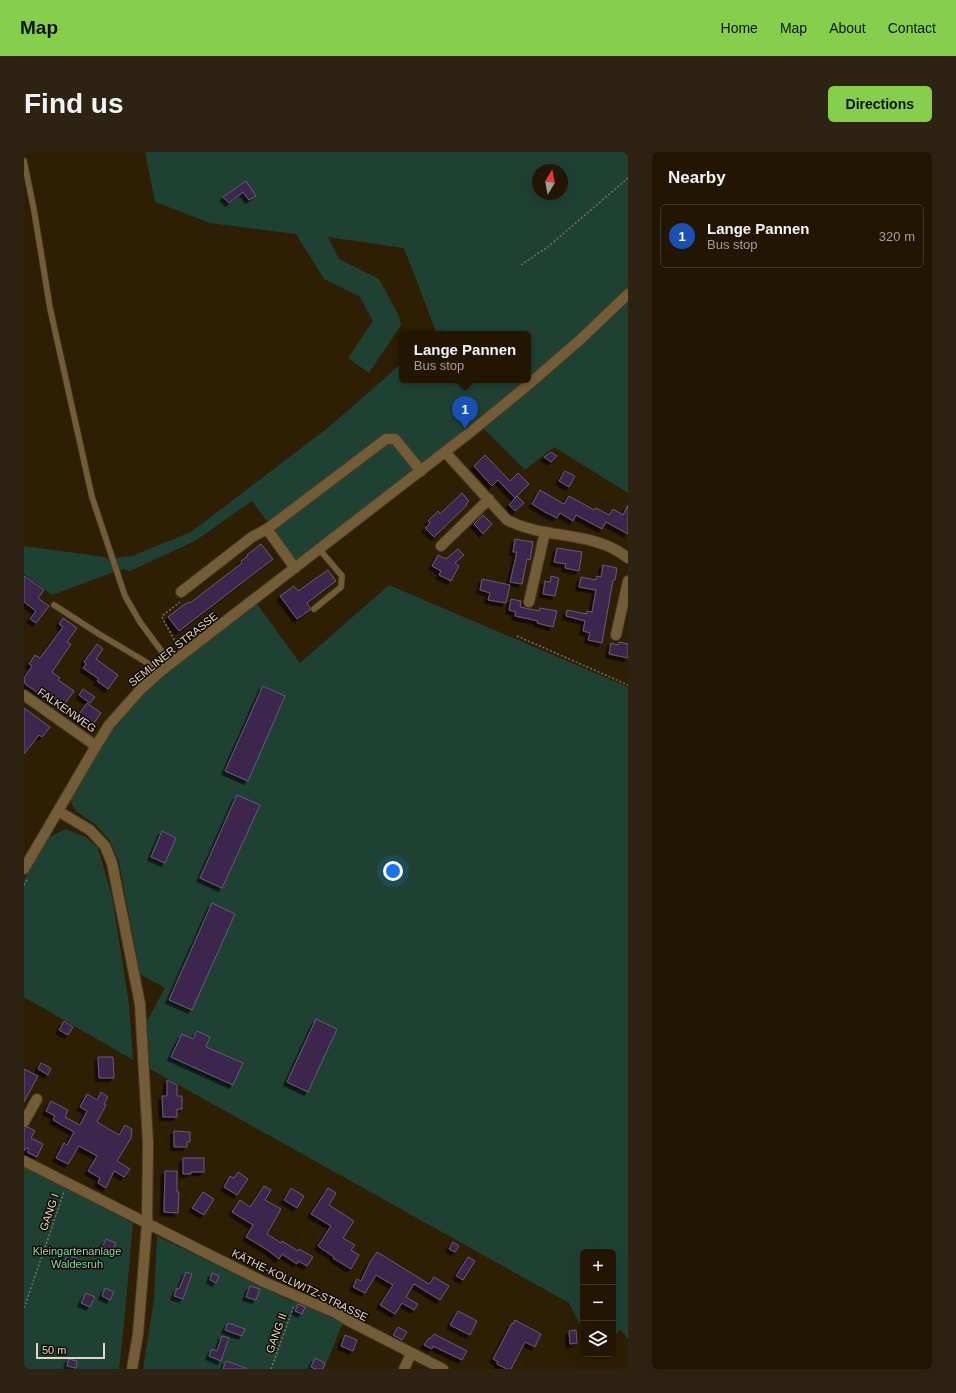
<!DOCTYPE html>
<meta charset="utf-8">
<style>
body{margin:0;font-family:Helvetica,sans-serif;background:#2e2312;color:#f1f3f6}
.controls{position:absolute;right:12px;bottom:12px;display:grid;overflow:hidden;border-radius:6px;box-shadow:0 4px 16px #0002}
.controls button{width:36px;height:36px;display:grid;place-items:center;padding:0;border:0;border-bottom:1px solid #3f3525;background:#221603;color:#f1f3f6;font:20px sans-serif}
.compass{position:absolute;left:508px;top:12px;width:36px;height:36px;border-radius:50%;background:#221603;box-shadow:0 4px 16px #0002;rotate:10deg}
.scale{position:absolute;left:12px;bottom:10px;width:69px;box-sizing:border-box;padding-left:4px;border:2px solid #e0d6c7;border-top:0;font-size:11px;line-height:14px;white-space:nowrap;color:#e0d6c7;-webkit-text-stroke:3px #100a02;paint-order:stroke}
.you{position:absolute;left:369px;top:719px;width:14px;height:14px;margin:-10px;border:3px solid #fff;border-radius:50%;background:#1a73e8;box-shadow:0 0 0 6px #1a73e833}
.badge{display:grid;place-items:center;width:26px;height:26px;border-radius:50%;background:#86cf4c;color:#fff;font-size:13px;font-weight:700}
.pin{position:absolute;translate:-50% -33px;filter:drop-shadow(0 1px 2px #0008)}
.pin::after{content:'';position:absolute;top:21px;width:14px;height:12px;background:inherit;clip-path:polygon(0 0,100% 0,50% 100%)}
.popup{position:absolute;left:375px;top:179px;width:132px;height:52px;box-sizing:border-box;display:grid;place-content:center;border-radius:6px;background:#221603;filter:drop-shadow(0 1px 3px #0005);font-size:13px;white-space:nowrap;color:#a29f9a}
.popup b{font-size:15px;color:#f1f3f6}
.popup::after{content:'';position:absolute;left:50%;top:100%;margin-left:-8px;border:8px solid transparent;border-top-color:#221603}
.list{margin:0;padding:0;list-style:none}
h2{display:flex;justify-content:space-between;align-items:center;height:52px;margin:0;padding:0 16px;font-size:17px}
h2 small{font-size:13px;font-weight:400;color:#a29f9a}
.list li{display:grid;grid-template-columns:26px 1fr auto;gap:12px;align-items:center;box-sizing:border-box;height:64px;margin:0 8px 8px;padding:0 8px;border:1px solid #3f3525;border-radius:6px}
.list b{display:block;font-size:15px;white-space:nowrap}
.list p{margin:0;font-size:13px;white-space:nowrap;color:#a29f9a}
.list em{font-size:13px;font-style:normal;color:#a29f9a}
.icon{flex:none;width:22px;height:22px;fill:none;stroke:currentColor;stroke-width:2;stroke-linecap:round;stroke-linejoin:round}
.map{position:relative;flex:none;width:604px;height:1217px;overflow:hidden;border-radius:6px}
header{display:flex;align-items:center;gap:24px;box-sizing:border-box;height:56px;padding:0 20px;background:#86cf4c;color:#111}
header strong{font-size:19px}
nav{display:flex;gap:22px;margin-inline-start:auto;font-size:14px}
.intro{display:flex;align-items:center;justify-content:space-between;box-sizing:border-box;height:96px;padding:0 24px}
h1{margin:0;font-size:28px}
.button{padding:10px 18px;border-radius:6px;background:#86cf4c;color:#111;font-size:14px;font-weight:700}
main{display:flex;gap:24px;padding:0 24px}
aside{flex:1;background:#221603;border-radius:6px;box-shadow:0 4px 16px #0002}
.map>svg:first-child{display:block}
.green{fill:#1f4133;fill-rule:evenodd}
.building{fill:#3d274d;stroke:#6a5b76;filter:url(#shadow)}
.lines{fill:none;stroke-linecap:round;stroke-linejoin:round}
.service-casing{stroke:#4a3b23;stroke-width:7}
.minor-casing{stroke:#4a3b23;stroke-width:12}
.tertiary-casing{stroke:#4a3b23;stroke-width:12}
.path{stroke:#7d715c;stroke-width:1.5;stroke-dasharray:2 2;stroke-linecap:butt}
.service{stroke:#735d39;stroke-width:5.5}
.minor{stroke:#735d39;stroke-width:10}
.tertiary{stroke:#735d39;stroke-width:10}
.labels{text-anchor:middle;stroke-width:3;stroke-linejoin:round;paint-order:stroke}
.street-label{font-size:11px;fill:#e0d6c7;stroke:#100a02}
.park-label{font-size:11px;fill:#84dab4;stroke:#100a02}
</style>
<header>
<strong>Map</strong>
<nav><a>Home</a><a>Map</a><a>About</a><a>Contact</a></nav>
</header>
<div class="intro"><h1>Find us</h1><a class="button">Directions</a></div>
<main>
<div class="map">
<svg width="604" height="1217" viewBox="0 0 604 1217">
<defs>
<filter id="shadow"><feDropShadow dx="-3.5" dy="3.5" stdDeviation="0" flood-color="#0009"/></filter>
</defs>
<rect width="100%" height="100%" fill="#2d1e04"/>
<path class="green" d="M121,0H604V135L555,183L504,227V182H413L380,96L304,85L315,107L355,127L375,164L377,173L345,221L324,206L349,169L336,145L300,127L272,82L186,71L131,50ZM514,18H538V42H514Z
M604,149V341L530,295L501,318L459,276L563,188Z
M378,211V228H503L435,284L273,410L228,349L171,389L106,419L99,417L95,419L90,406L108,404L167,380L305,275Z
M0,394L81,405L82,407H86L90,420L28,443L0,422Z
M365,433L604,535V1187L596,1177L589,1187V1100H559V1179L545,1151L126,917L123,869L141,836L116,822L95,710L86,689L72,673L52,659L47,651V645C65,615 82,583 106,556C142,515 190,484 233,452L276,511Z
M42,677L62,685L74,696L88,744L105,852L109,908L0,845V728L25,685Z
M0,1015L109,1071L100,1173L95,1217H0Z
M133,1084L269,1150L275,1149L309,1165L319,1171L300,1217H119L130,1147Z"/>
<path class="building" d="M222,29L232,44L225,48L219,40L205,51L199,45Z
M527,300L533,304L527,310L520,305Z
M461,303L486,329L494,321L505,332L491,346L474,328L468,334L450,314Z
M541,319L551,324L545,335L535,329Z
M516,338L540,352L545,344L570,358L572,356L585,363L589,357L599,363L604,353V382L582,370L578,377L552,363L549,369L536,361L533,366L521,360L508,352Z
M438,341L445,349L442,352L443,353L410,385L401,376L406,371L404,369L414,359L416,362Z
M493,344L500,351L491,359L485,353Z
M459,363L468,372L459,382L450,372Z
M491,387L509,390L506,408L503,407L498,432L486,430L493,400H489Z
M237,392L249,407L155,479L144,465L158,454L165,450L166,451L218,411L217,409L224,404L223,403Z
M533,396L558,400L555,419L541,416L542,412L530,410Z
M434,397L440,403L431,411L435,414L427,429L415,423L417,419L408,414L414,403L422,407Z
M579,413L593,416L591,428H589L578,491L564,488L566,481L559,479L561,469L542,464L543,458L563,462V459L568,460L572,438L555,435L557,425L572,428L573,424L577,425Z
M304,418L312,429L283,451L286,456V458L273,467L256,444L270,434L274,439Z
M0,424L20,438L14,446L25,454L12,471L6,467L12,459L0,450Z
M527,424L535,426L531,444L519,442L521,429L526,430Z
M458,427L486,433L482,451L464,448L466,441L456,438Z
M487,447L497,449L496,455L515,459L516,456L533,459L529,475L513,471L514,469L491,464L492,460L485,458Z
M39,466L53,476L43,490L47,492L28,520L36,526L34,528L50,539L40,553L26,543L19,544L1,532L0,526L8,514L5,512L11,503L16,506L39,475L35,472Z
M595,490L604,492V506L585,502L587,491L594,493Z
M73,492L79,497L72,507L94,523L84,537L73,529L75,527L59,516L62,512L60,510Z
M239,534L261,544L224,629L201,619Z
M59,537L71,545L66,551L55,543Z
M63,551L77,561L67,575L53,565Z
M0,556L26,575L18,585L15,583L0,602Z
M213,643L236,653L198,736L176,726Z
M138,679L152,686L141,711L127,705Z
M188,751L211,762L168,858L145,848Z
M292,867L313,877L284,940L263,930Z
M40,869L49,875L44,883L35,878Z
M173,879L186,885L182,895L219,911L209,933L147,905L158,882L169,887Z
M74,905H89L90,926H75Z
M17,911L27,916L24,923L14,917Z
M0,917L14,924L0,950Z
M143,928L153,933V944H158V957H153V965H139L138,944H143Z
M77,940L84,945L80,952L82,953L73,970L95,983L101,973L108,977L107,986L93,1009L106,1017L100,1025L90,1019L82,1036L74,1031L76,1026L64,1019L73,1004L55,994L44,1012L32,1006L40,991L43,993L50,980L29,968L31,964L22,959L27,949L44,958L41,965L56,973L63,959L56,955L63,942L73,948Z
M4,975L11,979L7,986L19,992L13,1005L3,1000L5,997L2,996L0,999V976Z
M150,979L166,980V990H163V995H150Z
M159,1006H180V1020H167V1022H159Z
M141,1019H153V1040H155L154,1061L140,1060Z
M214,1020L224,1027L213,1043L200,1035L206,1024L210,1026Z
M240,1034L247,1038L241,1048L257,1057L243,1082L257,1091L258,1089L274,1099L275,1097L289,1105L283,1114L274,1109L273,1112L258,1102L255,1107L245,1099L222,1085L229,1073L208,1060L216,1048L226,1055Z
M267,1036L280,1044L273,1056L260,1048Z
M304,1036L312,1041L305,1053L330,1069L319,1086L331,1093L327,1098L335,1103L327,1117L309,1106L310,1105L294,1094L307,1074L287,1062Z
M179,1040L190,1047L180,1063L168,1056Z
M82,1087L92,1091L88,1099L78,1095Z
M429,1090L435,1094L431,1100L425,1097Z
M353,1100L405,1132L410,1125L425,1134L416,1148L390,1132L382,1145L394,1152L390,1158L378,1151L371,1162L356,1153L369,1133L352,1123L341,1141L329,1135L333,1127L337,1129L346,1110Z
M43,1103L52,1106L49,1114L40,1110Z
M444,1105L451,1109L439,1128L432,1124Z
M162,1120L168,1122L159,1147L150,1144L153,1136L155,1137Z
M188,1121L195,1124L192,1131L186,1128Z
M226,1134L236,1137L232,1148L222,1145Z
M81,1136L90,1140L86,1148L78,1144Z
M62,1141L71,1145L66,1155L57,1151Z
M274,1152L281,1155L278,1162L271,1159Z
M434,1159L453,1169L446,1183L426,1173Z
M491,1168L517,1182L511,1195L501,1190L487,1217H483L473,1212L474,1210L469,1207L488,1171L489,1172Z
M204,1171L221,1177L218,1184L201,1178Z
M374,1175L383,1180L378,1188L369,1183Z
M552,1178L553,1191L546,1192L545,1179Z
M410,1182L443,1199L438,1208L409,1194L408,1197L400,1193L405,1186L406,1187Z
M321,1183L333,1188L329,1199L317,1194Z
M198,1184L205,1186L197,1209L185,1204L188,1197L193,1199Z
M291,1206L301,1211L299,1217H292L287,1215Z
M45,1207L53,1209L52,1216L43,1214Z
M202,1209L222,1216V1217H199Z"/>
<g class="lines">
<g class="service-casing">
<path id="service" d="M0,9L10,58L26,156L68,345L101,444L116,470L147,512
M30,453L75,482L137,519
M290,457L317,435L318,424L295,397"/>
</g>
<g class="minor-casing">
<path id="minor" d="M421,300L483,368C522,388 569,378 604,406
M243,377L271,416
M417,394L465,347
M157,440L228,385L243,377L362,287H371L397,319
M505,450L521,380
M592,483L604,429
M0,543L72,594
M0,970L13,947
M0,1009L182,1101L240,1130L312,1161L325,1169L419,1217
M380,1217L387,1202"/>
</g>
<g class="tertiary-casing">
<path id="tertiary" d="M34,659L66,678L81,694L88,711L116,852L124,991L123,1072L114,1182L108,1217
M0,717L72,594L85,573L117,537L137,519L444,282L504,233L558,186L604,142"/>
</g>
<path class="path" d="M497,113L525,94L604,26
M493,484L604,533
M154,495L139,467L138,464L156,450
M0,733L4,726
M0,1156L40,1040
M247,1217L270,1154"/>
<use href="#service" class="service"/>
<use href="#minor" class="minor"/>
<use href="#tertiary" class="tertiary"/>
</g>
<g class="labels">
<g class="street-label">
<text transform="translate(149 497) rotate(-39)" y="4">SEMLINER STRASSE</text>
<text transform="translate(43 558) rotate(35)" y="4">FALKENWEG</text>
<text transform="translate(25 1060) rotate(-71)" y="4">GANG I</text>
<text transform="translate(276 1133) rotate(26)" y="4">KÄTHE-KOLLWITZ-STRASSE</text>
<text transform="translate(252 1181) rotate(-70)" y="4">GANG II</text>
</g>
<g class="park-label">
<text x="53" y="1103">Kleingartenanlage<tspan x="53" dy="13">Waldesruh</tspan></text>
</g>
</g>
</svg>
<div class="controls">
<button>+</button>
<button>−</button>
<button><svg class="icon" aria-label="layers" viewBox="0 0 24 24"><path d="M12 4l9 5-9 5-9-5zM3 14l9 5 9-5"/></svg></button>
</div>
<svg class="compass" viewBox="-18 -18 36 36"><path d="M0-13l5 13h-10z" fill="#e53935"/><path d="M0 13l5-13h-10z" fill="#a29f9a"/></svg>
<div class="scale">50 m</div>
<div class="you"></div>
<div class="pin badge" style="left:441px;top:277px;background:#1a4fb4">1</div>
<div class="popup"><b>Lange Pannen</b>Bus stop</div>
</div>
<aside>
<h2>Nearby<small></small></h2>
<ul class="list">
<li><span class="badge" style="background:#1a4fb4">1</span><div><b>Lange Pannen</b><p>Bus stop</p></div><em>320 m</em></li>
</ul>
</aside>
</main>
